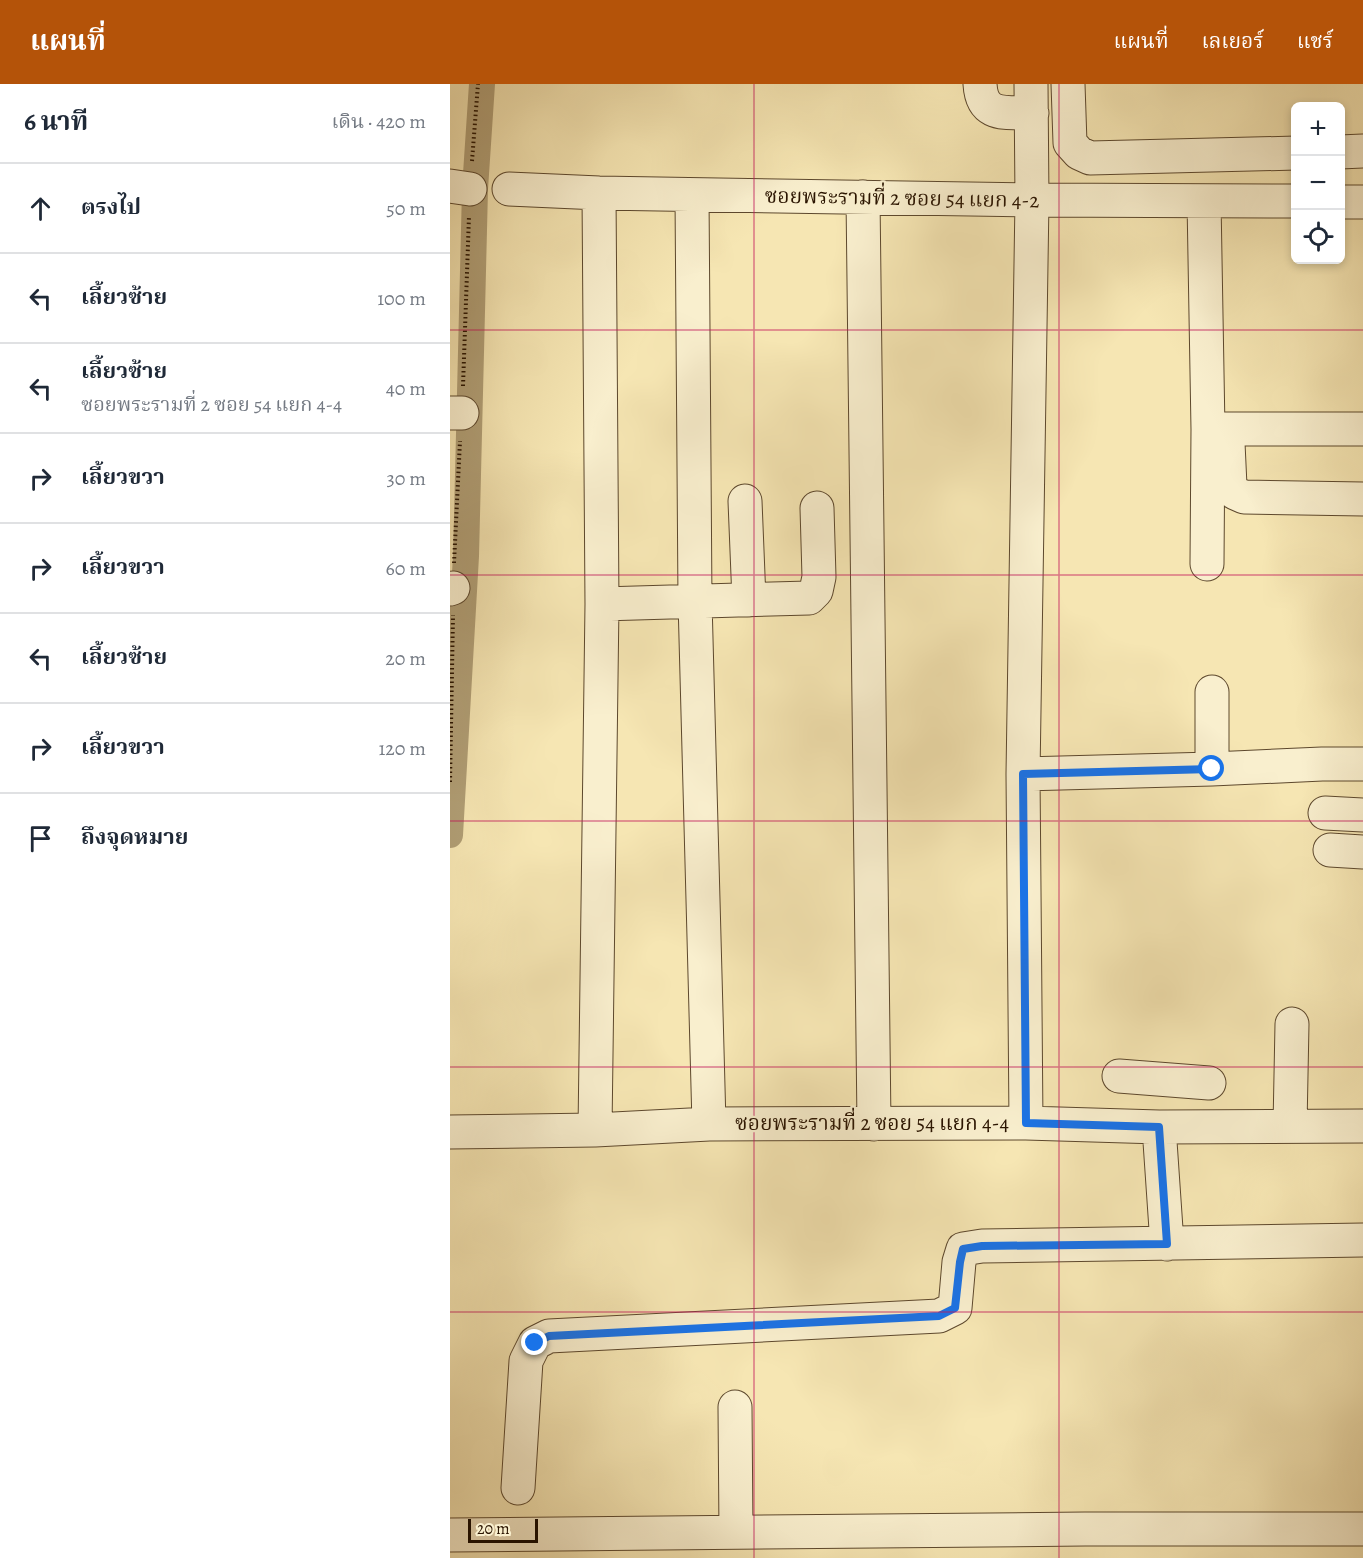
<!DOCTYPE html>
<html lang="th">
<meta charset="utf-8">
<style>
body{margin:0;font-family:Alegreya,"Noto Serif Thai",serif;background:#f6f6f7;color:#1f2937}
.controls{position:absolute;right:18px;top:18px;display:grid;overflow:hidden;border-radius:9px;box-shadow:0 3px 9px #0003}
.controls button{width:54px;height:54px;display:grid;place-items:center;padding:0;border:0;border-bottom:2px solid #e0e1e3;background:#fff;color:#1f2937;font:30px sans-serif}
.scale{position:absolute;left:18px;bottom:15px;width:70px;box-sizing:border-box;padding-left:6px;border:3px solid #2a1400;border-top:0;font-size:16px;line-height:21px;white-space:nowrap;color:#2a1400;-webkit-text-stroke:4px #f9efce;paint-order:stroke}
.stop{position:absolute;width:18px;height:18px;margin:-14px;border:4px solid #1a73e8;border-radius:50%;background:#fff}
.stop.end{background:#1a73e8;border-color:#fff;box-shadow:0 2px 6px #0008}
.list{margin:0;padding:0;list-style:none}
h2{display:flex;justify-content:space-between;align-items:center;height:78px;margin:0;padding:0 24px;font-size:26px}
h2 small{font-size:20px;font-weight:400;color:#747a83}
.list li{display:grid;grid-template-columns:39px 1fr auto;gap:18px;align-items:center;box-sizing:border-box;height:90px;padding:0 24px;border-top:2px solid #e0e1e3}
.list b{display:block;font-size:22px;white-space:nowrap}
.list p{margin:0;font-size:20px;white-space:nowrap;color:#747a83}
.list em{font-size:20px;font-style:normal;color:#747a83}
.icon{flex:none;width:33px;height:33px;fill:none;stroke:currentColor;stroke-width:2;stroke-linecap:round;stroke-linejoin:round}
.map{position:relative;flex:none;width:913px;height:1474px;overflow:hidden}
header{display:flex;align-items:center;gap:36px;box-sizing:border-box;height:84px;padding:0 30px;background:#b45309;color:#fff}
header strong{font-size:28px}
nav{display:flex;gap:33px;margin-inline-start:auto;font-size:21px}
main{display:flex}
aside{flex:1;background:#fff}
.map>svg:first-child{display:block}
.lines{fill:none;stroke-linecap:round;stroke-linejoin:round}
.canal{stroke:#b19f76;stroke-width:26}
.minor-casing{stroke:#5d482d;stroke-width:35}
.path{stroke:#2a1400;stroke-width:4;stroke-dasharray:1.5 3;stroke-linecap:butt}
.minor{stroke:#f9efce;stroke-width:33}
.route{stroke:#1a73e8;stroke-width:8}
.grid{fill:none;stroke:#c2185b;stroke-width:1.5;stroke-opacity:0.55}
.labels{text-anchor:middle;stroke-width:4.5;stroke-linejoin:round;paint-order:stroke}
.street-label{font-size:21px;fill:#2a1400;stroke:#f9efce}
</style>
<header>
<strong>แผนที่</strong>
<nav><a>แผนที่</a><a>เลเยอร์</a><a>แชร์</a></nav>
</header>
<main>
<aside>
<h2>6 นาที<small>เดิน · 420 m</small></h2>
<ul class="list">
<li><svg class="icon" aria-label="ahead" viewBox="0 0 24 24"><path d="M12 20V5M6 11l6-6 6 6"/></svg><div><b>ตรงไป</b></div><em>50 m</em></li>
<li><svg class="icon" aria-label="left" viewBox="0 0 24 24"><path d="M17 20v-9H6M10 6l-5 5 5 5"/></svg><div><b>เลี้ยวซ้าย</b></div><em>100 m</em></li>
<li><svg class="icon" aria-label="left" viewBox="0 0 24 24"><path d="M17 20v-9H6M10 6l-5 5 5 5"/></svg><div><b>เลี้ยวซ้าย</b><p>ซอยพระรามที่ 2 ซอย 54 แยก 4-4</p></div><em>40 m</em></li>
<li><svg class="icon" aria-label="right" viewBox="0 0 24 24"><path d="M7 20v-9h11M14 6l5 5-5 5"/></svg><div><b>เลี้ยวขวา</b></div><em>30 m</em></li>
<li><svg class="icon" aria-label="right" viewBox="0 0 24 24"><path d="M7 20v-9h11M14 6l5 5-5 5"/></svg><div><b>เลี้ยวขวา</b></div><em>60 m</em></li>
<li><svg class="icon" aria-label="left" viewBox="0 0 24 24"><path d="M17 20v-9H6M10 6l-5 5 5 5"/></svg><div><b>เลี้ยวซ้าย</b></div><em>20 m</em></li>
<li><svg class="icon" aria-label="right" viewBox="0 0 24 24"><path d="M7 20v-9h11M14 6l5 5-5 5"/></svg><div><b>เลี้ยวขวา</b></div><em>120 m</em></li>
<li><svg class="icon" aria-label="arrive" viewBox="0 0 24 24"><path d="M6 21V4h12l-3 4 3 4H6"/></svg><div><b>ถึงจุดหมาย</b></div></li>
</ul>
</aside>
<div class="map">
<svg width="913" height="1474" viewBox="0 0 913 1474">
<rect width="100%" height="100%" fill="#f6e6b3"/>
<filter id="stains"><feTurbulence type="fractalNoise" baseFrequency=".00333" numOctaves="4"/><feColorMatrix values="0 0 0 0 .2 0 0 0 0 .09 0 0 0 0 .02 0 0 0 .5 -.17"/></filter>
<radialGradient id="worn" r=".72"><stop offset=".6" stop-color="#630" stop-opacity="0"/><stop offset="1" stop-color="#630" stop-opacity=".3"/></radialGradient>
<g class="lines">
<path class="canal" d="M0,751L16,472L25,105L32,0"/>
<g class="minor-casing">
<path id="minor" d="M530,0C532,34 555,28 582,29
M618,0L620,59L629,69L640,74L846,69
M890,68L913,67
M0,102L20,105
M59,105L149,109L582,116L846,117
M242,111L245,517L259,1040
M413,113L424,1040
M754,117L758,345L757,480
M890,118H913
M0,329H12
M758,345H913
M778,359L780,402L785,409L794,413L913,415
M295,417L299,516
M0,505L3,504
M152,520L359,514L366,507L369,493L367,424
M762,685V608
M573,690L762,685L872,680H913
M875,729L913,731
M880,766L913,768
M669,992L759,999
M576,1039L573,690L582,116L581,0
M840,1042L842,940
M709,1043L717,1160
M145,1046L152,520L149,109
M0,1048L145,1046L259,1040L576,1039L709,1043L913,1042
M285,1323L286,1448
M68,1404L76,1277L85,1259L99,1252L489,1232L505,1224L509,1178L513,1165L532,1162L913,1156
M0,1451L635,1445H913"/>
</g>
<path class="path" d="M22,77L28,0
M13,302L19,132
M4,479L10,357
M0,698L3,531"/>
<use href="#minor" class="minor"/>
</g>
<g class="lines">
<path class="route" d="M85,1259L99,1252L489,1232L505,1224L510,1178L513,1165L532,1162L717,1160L709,1043L576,1039L573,690L762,685"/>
</g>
<path class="grid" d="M304,0V1474M609,0V1474M0,246H913M0,491H913M0,737H913M0,983H913M0,1228H913"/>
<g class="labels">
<g class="street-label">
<text transform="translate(452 114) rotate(1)" y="7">ซอยพระรามที่ 2 ซอย 54 แยก 4-2</text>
<text x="422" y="1046">ซอยพระรามที่ 2 ซอย 54 แยก 4-4</text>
</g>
</g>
<rect width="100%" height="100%" filter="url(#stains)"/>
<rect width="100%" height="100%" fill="url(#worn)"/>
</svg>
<div class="controls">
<button>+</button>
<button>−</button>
<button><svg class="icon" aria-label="locate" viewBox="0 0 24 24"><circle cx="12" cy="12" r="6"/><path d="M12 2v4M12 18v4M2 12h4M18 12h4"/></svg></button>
</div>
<div class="scale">20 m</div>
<div class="stop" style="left:762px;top:685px"></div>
<div class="stop end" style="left:85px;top:1259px"></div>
</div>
</main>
